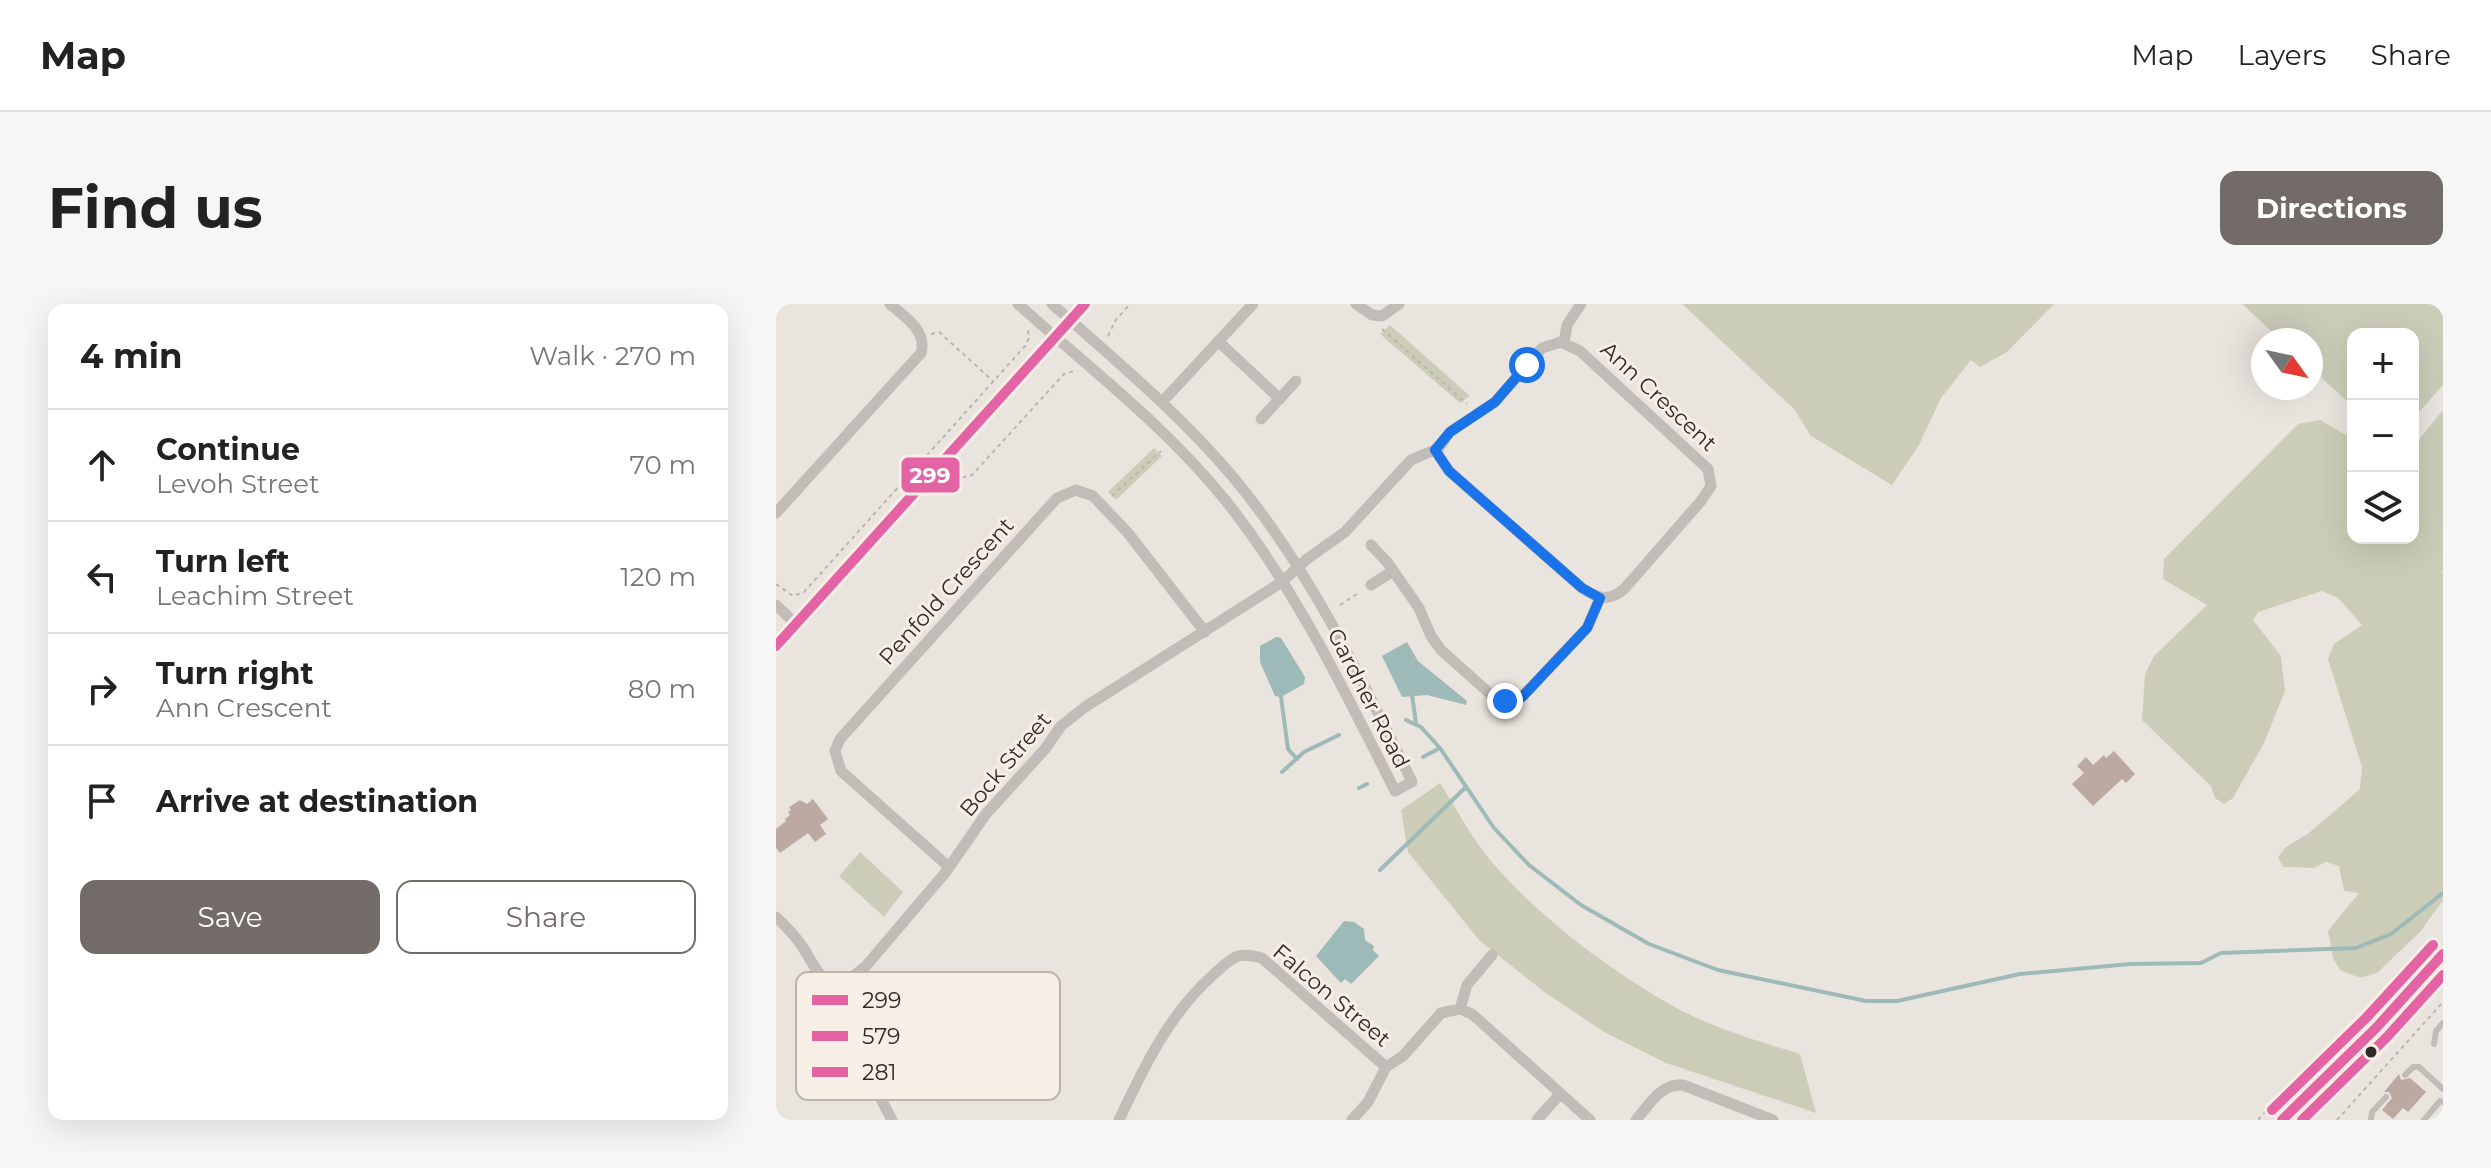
<!DOCTYPE html>
<meta charset="utf-8">
<style>
body{margin:0;font-family:Montserrat,sans-serif;background:#f6f6f6;color:#222}
.controls{position:absolute;right:24px;top:24px;display:grid;overflow:hidden;border-radius:16px;box-shadow:0 8px 32px #0002}
.controls button{width:72px;height:72px;display:grid;place-items:center;padding:0;border:0;border-bottom:2px solid #e0e0e0;background:#fff;color:#222;font:40px sans-serif}
.compass{position:absolute;left:1475px;top:24px;width:72px;height:72px;border-radius:50%;background:#fff;box-shadow:0 8px 32px #0002;rotate:123deg}
.stop{position:absolute;width:24px;height:24px;margin:-18px;border:6px solid #1a73e8;border-radius:50%;background:#fff}
.stop.end{background:#1a73e8;border-color:#fff;box-shadow:0 2px 8px #0008}
.list{margin:0;padding:0;list-style:none}
h2{display:flex;justify-content:space-between;align-items:center;height:104px;margin:0;padding:0 32px;font-size:34px}
h2 small{font-size:26px;font-weight:400;color:#767676}
.list li{display:grid;grid-template-columns:52px 1fr auto;gap:24px;align-items:center;box-sizing:border-box;height:112px;padding:0 32px;border-top:2px solid #e0e0e0}
.list b{display:block;font-size:30px;white-space:nowrap}
.list p{margin:0;font-size:26px;white-space:nowrap;color:#767676}
.list em{font-size:26px;font-style:normal;color:#767676}
.actions{display:flex;gap:16px;padding:24px 32px}
.actions a{flex:1;padding:18px 0;border:2px solid #726b67;border-radius:16px;text-align:center;font-size:28px;color:#726b67}
.actions .main{background:#726b67;color:#fff}
.icon{flex:none;width:44px;height:44px;fill:none;stroke:currentColor;stroke-width:2;stroke-linecap:round;stroke-linejoin:round}
.map{position:relative;flex:none;width:1667px;height:816px;overflow:hidden;border-radius:16px}
header{display:flex;align-items:center;gap:48px;box-sizing:border-box;height:112px;padding:0 40px;background:#fff;border-bottom:2px solid #e0e0e0}
header strong{font-size:38px}
nav{display:flex;gap:44px;margin-inline-start:auto;font-size:28px}
.intro{display:flex;align-items:center;justify-content:space-between;box-sizing:border-box;height:192px;padding:0 48px}
h1{margin:0;font-size:56px}
.button{padding:20px 36px;border-radius:16px;background:#726b67;color:#fff;font-size:28px;font-weight:700}
main{display:flex;gap:48px;padding:0 48px}
aside{flex:1;background:#fff;border-radius:16px;box-shadow:0 8px 32px #0002}
.map>svg:first-child{display:block}
.green{fill:#cbcdb9}
.water{fill:#9db9b8}
.lines{fill:none;stroke-linecap:round;stroke-linejoin:round}
.stream{stroke:#9db9b8;stroke-width:4}
.building{fill:#bca9a2}
.path{stroke:#bbb5b1;stroke-width:2;stroke-dasharray:4 4;stroke-linecap:butt}
.lane{stroke:#c2bcb8;stroke-width:6}
.street{stroke:#c2bcb8;stroke-width:11}
.secondary{stroke:#b3ada8;stroke-width:16}
.bus-1-casing{stroke:#f7eee5;stroke-width:16}
.bus-2-casing{stroke:#f7eee5;stroke-width:16}
.bus-3-casing{stroke:#f7eee5;stroke-width:16}
.bus-1{stroke:#e463a4;stroke-width:10}
.bus-2{stroke:#e463a4;stroke-width:10}
.bus-3{stroke:#e463a4;stroke-width:10}
.route{stroke:#1a73e8;stroke-width:10}
.bus-dot{fill:#322a27;stroke:#f7eee5;stroke-width:3}
.labels{text-anchor:middle;stroke-width:6;stroke-linejoin:round;paint-order:stroke}
.street-label{font-size:22px;fill:#322a27;stroke:#f7eee5}
.key{fill:#f7eee5;stroke:#bcb3ac;stroke-width:2}
.key-label{font-size:22px;fill:#322a27}
.line-badge{stroke:#f7eee5;stroke-width:3}
.badge-label{font-size:22px;text-anchor:middle;font-weight:bold;fill:#fff}
</style>
<header>
<strong>Map</strong>
<nav><a>Map</a><a>Layers</a><a>Share</a></nav>
</header>
<div class="intro"><h1>Find us</h1><a class="button">Directions</a></div>
<main>
<aside>
<h2>4 min<small>Walk · 270 m</small></h2>
<ul class="list">
<li><svg class="icon" aria-label="ahead" viewBox="0 0 24 24"><path d="M12 20V5M6 11l6-6 6 6"/></svg><div><b>Continue</b><p>Levoh Street</p></div><em>70 m</em></li>
<li><svg class="icon" aria-label="left" viewBox="0 0 24 24"><path d="M17 20v-9H6M10 6l-5 5 5 5"/></svg><div><b>Turn left</b><p>Leachim Street</p></div><em>120 m</em></li>
<li><svg class="icon" aria-label="right" viewBox="0 0 24 24"><path d="M7 20v-9h11M14 6l5 5-5 5"/></svg><div><b>Turn right</b><p>Ann Crescent</p></div><em>80 m</em></li>
<li><svg class="icon" aria-label="arrive" viewBox="0 0 24 24"><path d="M6 21V4h12l-3 4 3 4H6"/></svg><div><b>Arrive at destination</b></div></li>
</ul>
<div class="actions"><a class="main">Save</a><a>Share</a></div>
</aside>
<div class="map">
<svg width="1667" height="816" viewBox="0 0 1667 816">
<rect width="100%" height="100%" fill="#eae4de"/>
<path class="green" d="M906,0H1278L1231,48L1204,63L1195,56L1165,94L1143,141L1116,181L1035,132L1018,105Z
M1466,0H1667V81L1644,107L1637,110V30H1577V103L1535,64V36H1505Z
M614,21L694,92L684,99L604,30Z
M1667,106V266L1665,268L1667,269V596L1644,628L1601,669L1584,674L1564,666L1557,654L1552,627L1583,589L1568,587L1563,562L1550,558L1538,564L1507,563L1502,553L1510,543L1533,529L1584,485L1586,463L1552,355L1558,340L1586,321L1562,294L1546,287L1482,308L1477,316L1505,352L1509,387L1488,439L1457,494L1448,500L1439,494L1435,482L1366,416L1369,370L1378,352L1431,301L1387,275L1388,255L1522,120L1544,116L1577,135V234H1637V143Z
M378,144L386,152L340,196L332,188Z
M664,479C680,504 695,533 714,556C762,612 825,660 888,697C930,722 978,736 1024,750L1040,809L890,759L828,728L767,687L703,636L632,548L625,506Z
M84,548L127,588L108,613L63,572Z"/>
<path class="water" d="M500,333L505,334L529,373L528,380L505,393L499,392L484,358V342Z
M631,338L642,357L691,397L690,401L651,391L626,393L606,352Z
M568,617L578,618L588,625L589,636L598,642L597,646L603,652L575,680L569,675L565,679L540,652Z"/>
<g class="lines">
<path class="stream" d="M636,391L640,419
M505,393L512,445L521,455
M630,416L645,423L664,444L718,524L753,561L805,601L873,640L942,666L1090,697H1121L1244,670L1354,660L1425,659L1445,649L1580,644L1615,630L1667,589
M647,453L664,444
M506,468L528,448L563,431
M583,484L591,480
M604,566L689,484"/>
</g>
<path class="building" d="M1338,447L1359,470L1350,479L1346,475L1317,502L1296,480L1308,469L1301,462L1310,453L1317,461L1328,451L1330,454Z
M37,495L52,515L44,521L50,530L39,538L32,529L4,549L0,544V525L10,517L9,515L14,511L12,508L15,506L13,503L24,496L31,500Z
M1623,770L1625,776L1634,774L1650,788L1632,808L1627,804L1617,815L1606,806L1616,794L1613,788H1608Z"/>
<g class="lines">
<path class="path" d="M606,25L691,100
M155,30L163,28L217,77
M332,32L339,17L354,0
M171,170L185,174L196,171L288,70L301,66
M336,192L385,147
M0,280L17,292L28,288L250,41L253,34L252,26
M564,301L584,288
M1482,816L1492,805
M1561,816L1667,698"/>
<path class="lane" d="M1658,740L1660,727L1667,719
M1629,771L1637,763H1643L1667,785
M1595,816L1596,808L1610,793
M1648,816L1664,797L1667,798"/>
<path class="street" d="M242,0C313,64 390,122 450,197C520,285 569,388 619,487L636,478C585,373 533,264 457,173C403,109 339,56 276,0
M580,0L596,11L606,12L623,0
M442,37L504,95
M788,39L791,21L805,0
M387,97L477,0
M485,115L520,77
M0,209L145,49C151,26 130,14 114,0
M595,241L611,258L643,304L655,332L665,346L721,396H739L746,393L811,324L824,294
M595,281L617,267
M0,301L20,320
M0,342L309,0
M173,563L65,467L59,447L64,435L281,194L300,186L317,192L352,229L429,328
M0,613C10,622 19,632 26,642C37,658 40,673 59,680
M59,680H67L90,662L169,569L210,510L269,445L285,422L309,403L506,278L531,255L569,228L635,156L663,144L674,128L719,98L766,44L785,38L804,47L932,165L935,182L925,197L849,284C834,298 822,295 806,284L673,167L659,146
M59,680L61,711L116,816
M684,705L691,681L716,651
M343,816C368,763 393,710 437,671C444,665 453,655 462,652C470,650 478,652 486,654L610,763
M576,816L592,798L610,763L627,752L665,709L684,705L696,710L814,816
M761,816L784,790
M860,816C873,801 885,779 907,781L997,816"/>
<path class="secondary" d="M1506,816L1601,723L1667,650"/>
<g class="bus-1-casing">
<path id="bus-1" d="M0,342L309,0
M1506,816L1601,723L1667,650"/>
</g>
<g class="bus-2-casing">
<path id="bus-2" d="M1526,816L1611,733L1667,671"/>
</g>
<g class="bus-3-casing">
<path id="bus-3" d="M1496,806L1591,713L1657,641"/>
</g>
<use href="#bus-1" class="bus-1"/>
<use href="#bus-2" class="bus-2"/>
<use href="#bus-3" class="bus-3"/>
</g>
<g class="lines">
<path class="route" d="M729,397L746,393L811,324L824,294L806,284L673,167L659,146L674,128L719,98L751,61"/>
</g>
<circle class="bus-dot" cx="1595" cy="748" r="7"/>
<g class="labels">
<g class="street-label">
<text transform="translate(883 92) rotate(43)" y="8">Ann Crescent</text>
<text transform="translate(170 287) rotate(-48)" y="8">Penfold Crescent</text>
<text transform="translate(593 394) rotate(63)" y="8">Gardner Road</text>
<text transform="translate(229 460) rotate(-50)" y="8">Bock Street</text>
<text transform="translate(556 691) rotate(40)" y="8">Falcon Street</text>
</g>
</g>
<rect x="20" y="668" width="264" height="128" rx="12" class="key"/>
<rect x="36" y="691" width="36" height="10" fill="#e463a4"/>
<rect x="36" y="727" width="36" height="10" fill="#e463a4"/>
<rect x="36" y="763" width="36" height="10" fill="#e463a4"/>
<g class="key-label">
<text x="86" y="704">299</text>
<text x="86" y="740">579</text>
<text x="86" y="776">281</text>
</g>
<rect class="line-badge" x="124" y="152" width="61" height="38" rx="8" fill="#e463a4"/>
<g class="badge-label">
<text x="154" y="179">299</text>
</g>
</svg>
<div class="controls">
<button>+</button>
<button>−</button>
<button><svg class="icon" aria-label="layers" viewBox="0 0 24 24"><path d="M12 4l9 5-9 5-9-5zM3 14l9 5 9-5"/></svg></button>
</div>
<svg class="compass" viewBox="-18 -18 36 36"><path d="M0-13l5 13h-10z" fill="#e53935"/><path d="M0 13l5-13h-10z" fill="#767676"/></svg>
<div class="stop" style="left:751px;top:61px"></div>
<div class="stop end" style="left:729px;top:397px"></div>
</div>
</main>
